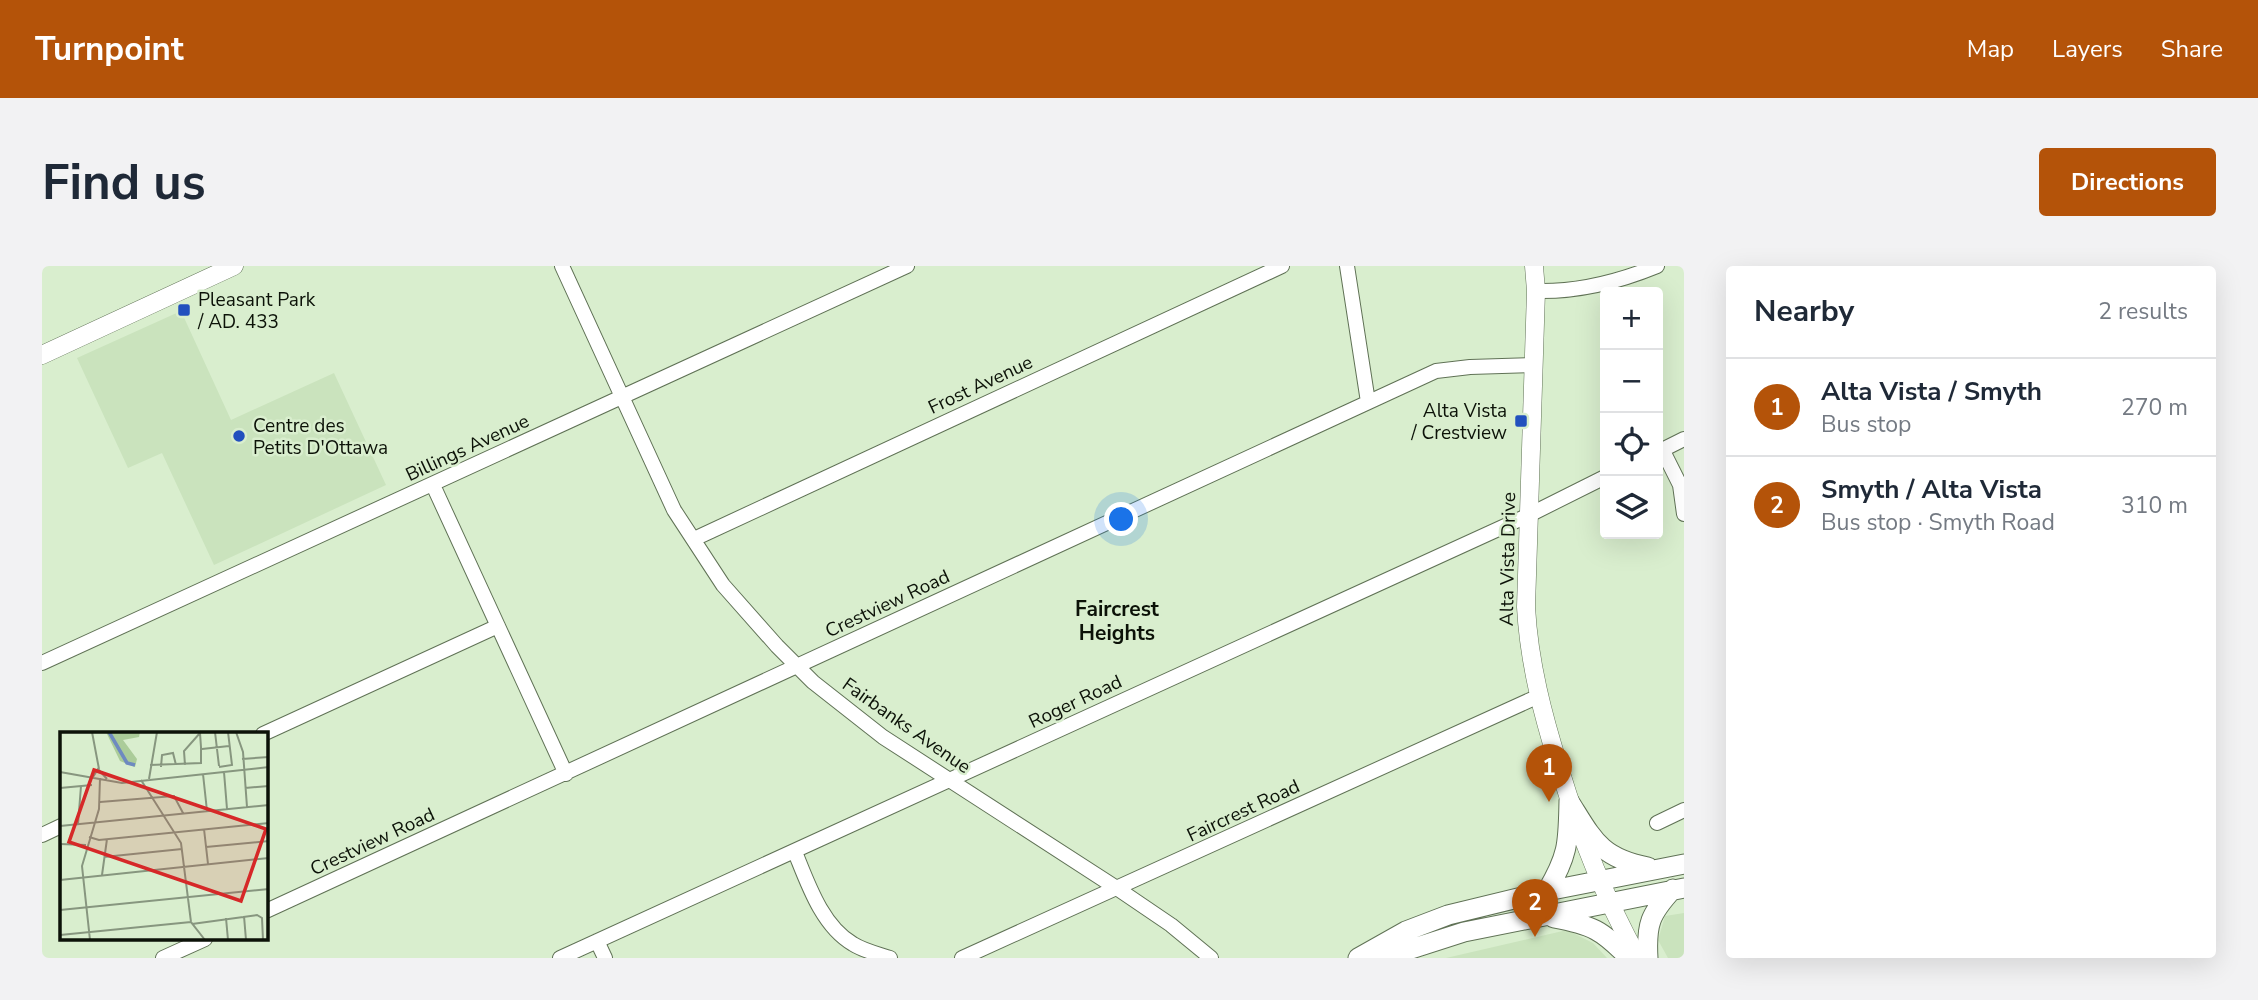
<!DOCTYPE html>
<meta charset="utf-8">
<style>
body{margin:0;font-family:"Nunito Sans",sans-serif;background:#f2f2f3;color:#1f2937}
.controls{position:absolute;right:21px;top:21px;display:grid;overflow:hidden;border-radius:7px;box-shadow:0 7px 28px #0002}
.controls button{width:63px;height:63px;display:grid;place-items:center;padding:0;border:0;border-bottom:2px solid #e0e1e3;background:#fff;color:#1f2937;font:35px sans-serif}
.you{position:absolute;left:1080px;top:254px;width:24px;height:24px;margin:-18px;border:5px solid #fff;border-radius:50%;background:#1a73e8;box-shadow:0 0 0 10px #1a73e833}
.badge{display:grid;place-items:center;width:46px;height:46px;border-radius:50%;background:#b45309;color:#fff;font-size:23px;font-weight:700}
.pin{position:absolute;translate:-50% -58px;filter:drop-shadow(0 2px 4px #0008)}
.pin::after{content:'';position:absolute;top:37px;width:24px;height:21px;background:inherit;clip-path:polygon(0 0,100% 0,50% 100%)}
.list{margin:0;padding:0;list-style:none}
h2{display:flex;justify-content:space-between;align-items:center;height:91px;margin:0;padding:0 28px;font-size:30px}
h2 small{font-size:23px;font-weight:400;color:#747a83}
.list li{display:grid;grid-template-columns:46px 1fr auto;gap:21px;align-items:center;box-sizing:border-box;height:98px;padding:0 28px;border-top:2px solid #e0e1e3}
.list b{display:block;font-size:26px;white-space:nowrap}
.list p{margin:0;font-size:23px;white-space:nowrap;color:#747a83}
.list em{font-size:23px;font-style:normal;color:#747a83}
.icon{flex:none;width:38px;height:38px;fill:none;stroke:currentColor;stroke-width:2;stroke-linecap:round;stroke-linejoin:round}
.map{position:relative;flex:none;width:1642px;height:692px;overflow:hidden;border-radius:7px}
header{display:flex;align-items:center;gap:42px;box-sizing:border-box;height:98px;padding:0 35px;background:#b45309;color:#fff}
header strong{font-size:33px}
nav{display:flex;gap:38px;margin-inline-start:auto;font-size:24px}
.intro{display:flex;align-items:center;justify-content:space-between;box-sizing:border-box;height:168px;padding:0 42px}
h1{margin:0;font-size:49px}
.button{padding:18px 32px;border-radius:7px;background:#b45309;color:#fff;font-size:24px;font-weight:700}
main{display:flex;gap:42px;padding:0 42px}
aside{flex:1;background:#fff;border-radius:7px;box-shadow:0 7px 28px #0002}
.map>svg:first-child{display:block}
.built{fill:#cae3bd}
.lines{fill:none;stroke-linecap:round;stroke-linejoin:round}
.minor-casing{stroke:#607256;stroke-width:16}
.tertiary-casing{stroke:#607256;stroke-width:19}
.secondary-casing{stroke:#607256;stroke-width:21}
.minor{stroke:#fff;stroke-width:14}
.tertiary{stroke:#fff;stroke-width:18}
.secondary{stroke:#fff;stroke-width:19}
.poi-dot{fill:#2250be;stroke:#d9eece;stroke-width:2.5}
.labels{text-anchor:middle;stroke-width:5;stroke-linejoin:round;paint-order:stroke}
.poi-label{font-size:19px;fill:#0c1208;stroke:#d9eece;text-anchor:start}
.street-label{font-size:19px;fill:#0c1208;stroke:#d9eece}
.neighbourhood-label{font-size:21px;font-weight:bold;fill:#0c1208;stroke:#d9eece}
.inset-river{fill:none;stroke:#6e8ac0;stroke-width:3.5}
.inset-road{fill:none;stroke:#87967f;stroke-width:2}
.view{fill:#d62828;fill-opacity:0.15;stroke:#d62828;stroke-width:3.5}
.inset-edge{fill:none;stroke:#0c1208;stroke-width:3.5}
</style>
<header>
<strong>Turnpoint</strong>
<nav><a>Map</a><a>Layers</a><a>Share</a></nav>
</header>
<div class="intro"><h1>Find us</h1><a class="button">Directions</a></div>
<main>
<div class="map">
<svg width="1642" height="692" viewBox="0 0 1642 692">
<rect width="100%" height="100%" fill="#d9eece"/>
<path class="built" d="M139,45L189,154L292,107L344,219L172,299L120,187L86,202L35,92Z
M1642,647V692H1626L1616,674L1623,650Z
M1525,664L1551,677L1565,692H1404Z"/>
<g class="lines">
<g class="minor-casing">
<path id="minor" d="M520,0L632,244L681,319L735,380L771,416L841,471L1076,623L1129,659L1169,692
M1305,0L1326,136
M1494,25C1535,26 1576,16 1615,0
M1620,183L1638,219L1642,248
M1616,186L1642,173
M391,219L524,508
M652,273L1240,0
M0,397L865,0
M221,468L456,360
M1615,557L1642,544
M0,569L19,560
M753,586C766,618 780,660 811,678C822,685 836,688 848,692
M224,645L1394,105L1428,101L1490,99
M555,675L563,692
M121,692L163,673
M518,692L1487,249L1563,211
M920,692L1497,430"/>
</g>
<g class="tertiary-casing">
<path id="tertiary" d="M1492,0L1494,25L1484,341C1487,397 1501,450 1518,504C1538,570 1563,632 1596,692
M0,89L192,0"/>
</g>
<g class="secondary-casing">
<path id="secondary" d="M1527,535C1551,573 1558,592 1606,601
M1505,625C1527,588 1526,576 1527,535
M1512,652C1550,659 1560,664 1587,692
M1316,692L1364,665L1406,649L1505,625L1642,598
M1341,692L1422,666L1642,622
M1606,692C1604,658 1608,648 1631,623"/>
</g>
<use href="#minor" class="minor"/>
<use href="#tertiary" class="tertiary"/>
<use href="#secondary" class="secondary"/>
</g>
<g class="poi-dot">
<rect x="135" y="37" width="14" height="14" rx="3.5"/>
<rect x="1472" y="148" width="14" height="14" rx="3.5"/>
<circle cx="197" cy="170" r="7"/>
</g>
<g class="labels">
<g class="poi-label">
<text x="156" y="40">Pleasant Park<tspan x="156" dy="22">/ AD. 433</tspan></text>
<text x="1465" y="151" text-anchor="end">Alta Vista<tspan x="1465" dy="22">/ Crestview</tspan></text>
<text x="211" y="166">Centre des<tspan x="211" dy="22">Petits D'Ottawa</tspan></text>
</g>
<g class="street-label">
<text transform="translate(938 118) rotate(-25)" y="7">Frost Avenue</text>
<text transform="translate(425 181) rotate(-25)" y="7">Billings Avenue</text>
<text transform="translate(1465 293) rotate(-89)" y="7">Alta Vista Drive</text>
<text transform="translate(845 337) rotate(-25)" y="7">Crestview Road</text>
<text transform="translate(1033 435) rotate(-25)" y="7">Roger Road</text>
<text transform="translate(865 459) rotate(35)" y="7">Fairbanks Avenue</text>
<text transform="translate(1201 544) rotate(-25)" y="7">Faircrest Road</text>
<text transform="translate(330 575) rotate(-25)" y="7">Crestview Road</text>
</g>
<g class="neighbourhood-label">
<text x="1075" y="350">Faircrest<tspan x="1075" dy="24">Heights</tspan></text>
</g>
</g>
<g transform="translate(18 466)">
<rect width="208" height="208" fill="#d9eece"/>
<path d="M46,0H80L79,5L63,8L77,27L75,35L60,29Z" fill="#abcc99"/>
<path class="inset-river" d="M49,0L67,31L75,33"/>
<path class="inset-road" d="M32,0L39,37M155,0L159,34M176,0L183,20L187,75M142,17L169,14M182,27L209,25M90,33L141,31V15M125,33L124,19L140,1L141,15M101,35L102,23L113,21L116,33M159,35L172,33L168,0M0,40L62,51L209,35M164,40L167,77M143,42L147,79M33,45L38,37L47,47M89,47L97,0M81,48L121,111L131,190L145,208M0,56L32,53M185,56L209,54M40,70L114,64L123,81M18,92L21,54M0,94L209,73M144,97L148,132M29,105L39,108L209,91M0,112L26,113M1,112V147M146,115L209,109M44,125L122,117M42,143L47,107M0,148L209,126M0,178L209,157M184,184L186,208M166,186L168,208M132,192L197,183L202,186L203,208M0,203L131,190M30,208L22,134L39,77L40,46"/>
<path class="view" d="M34,38L206,97L181,169L9,110Z"/>
<rect width="208" height="208" class="inset-edge"/>
</g>
</svg>
<div class="controls">
<button>+</button>
<button>−</button>
<button><svg class="icon" aria-label="locate" viewBox="0 0 24 24"><circle cx="12" cy="12" r="6"/><path d="M12 2v4M12 18v4M2 12h4M18 12h4"/></svg></button>
<button><svg class="icon" aria-label="layers" viewBox="0 0 24 24"><path d="M12 4l9 5-9 5-9-5zM3 14l9 5 9-5"/></svg></button>
</div>
<div class="you"></div>
<div class="pin badge" style="left:1507px;top:536px">1</div>
<div class="pin badge" style="left:1493px;top:671px">2</div>
</div>
<aside>
<h2>Nearby<small>2 results</small></h2>
<ul class="list">
<li><span class="badge">1</span><div><b>Alta Vista / Smyth</b><p>Bus stop</p></div><em>270 m</em></li>
<li><span class="badge">2</span><div><b>Smyth / Alta Vista</b><p>Bus stop · Smyth Road</p></div><em>310 m</em></li>
</ul>
</aside>
</main>
